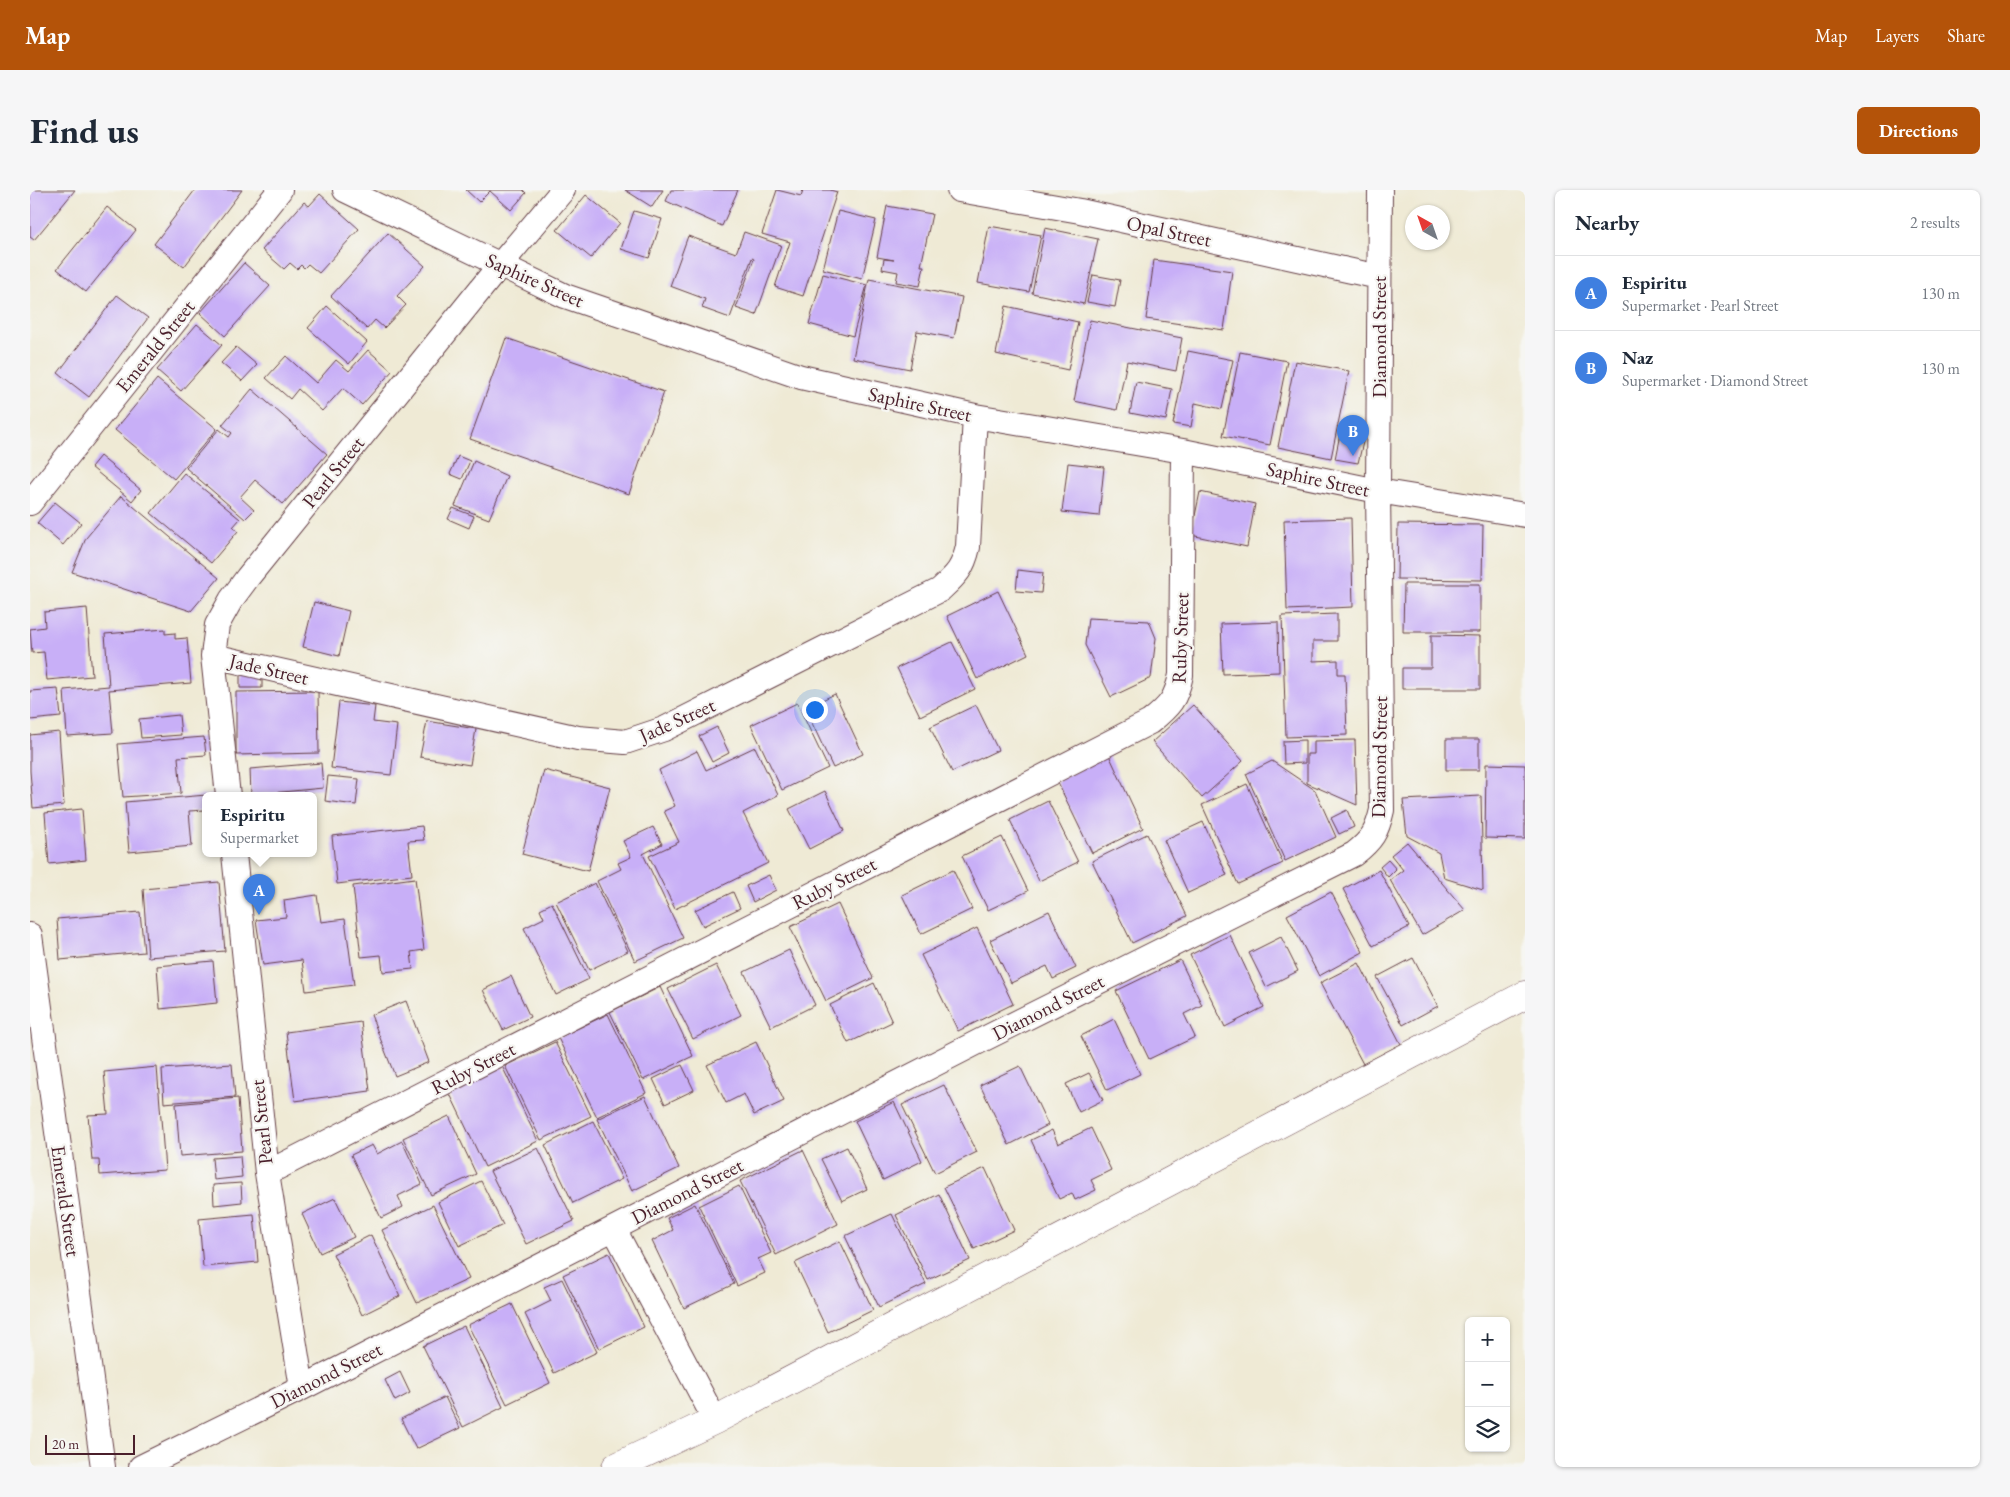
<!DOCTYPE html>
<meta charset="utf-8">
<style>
body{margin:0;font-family:"EB Garamond",serif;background:#f6f6f7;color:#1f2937}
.controls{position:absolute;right:15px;bottom:15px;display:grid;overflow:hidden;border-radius:8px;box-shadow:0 1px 4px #0004}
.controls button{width:45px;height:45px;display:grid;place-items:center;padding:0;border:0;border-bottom:1px solid #e0e1e3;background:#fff;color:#1f2937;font:25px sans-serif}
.compass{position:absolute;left:1375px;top:15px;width:45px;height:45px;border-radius:50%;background:#fff;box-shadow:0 1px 4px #0004;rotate:320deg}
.scale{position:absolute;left:15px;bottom:12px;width:90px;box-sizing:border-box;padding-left:5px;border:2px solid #4a1f2b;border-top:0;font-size:14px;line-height:18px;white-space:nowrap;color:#4a1f2b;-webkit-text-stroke:4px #f6f6f2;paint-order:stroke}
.you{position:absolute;left:784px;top:519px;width:18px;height:18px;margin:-12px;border:4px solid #fff;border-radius:50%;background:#1a73e8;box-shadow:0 0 0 8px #1a73e833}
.badge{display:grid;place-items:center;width:32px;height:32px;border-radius:50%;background:#b45309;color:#fff;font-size:16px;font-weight:700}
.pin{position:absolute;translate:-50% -41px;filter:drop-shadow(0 1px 2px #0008)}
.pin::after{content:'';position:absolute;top:26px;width:18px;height:15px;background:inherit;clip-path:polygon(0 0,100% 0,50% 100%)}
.popup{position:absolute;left:172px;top:602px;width:115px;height:65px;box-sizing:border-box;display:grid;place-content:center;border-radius:8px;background:#fff;filter:drop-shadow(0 1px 4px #0005);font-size:16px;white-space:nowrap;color:#747a83}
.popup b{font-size:19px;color:#1f2937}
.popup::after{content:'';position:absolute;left:50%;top:100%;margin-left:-10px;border:10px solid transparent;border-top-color:#fff}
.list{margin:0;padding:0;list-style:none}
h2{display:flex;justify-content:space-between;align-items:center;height:65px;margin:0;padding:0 20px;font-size:21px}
h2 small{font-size:16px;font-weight:400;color:#747a83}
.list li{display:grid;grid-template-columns:32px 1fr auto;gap:15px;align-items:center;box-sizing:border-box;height:75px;padding:0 20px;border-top:1px solid #e0e1e3}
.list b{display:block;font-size:19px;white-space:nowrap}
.list p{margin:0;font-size:16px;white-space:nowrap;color:#747a83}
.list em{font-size:16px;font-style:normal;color:#747a83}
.icon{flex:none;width:28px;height:28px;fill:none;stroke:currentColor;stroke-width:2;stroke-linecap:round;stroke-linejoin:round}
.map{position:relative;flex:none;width:1495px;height:1277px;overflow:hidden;border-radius:8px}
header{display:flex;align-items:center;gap:30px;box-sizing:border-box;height:70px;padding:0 25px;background:#b45309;color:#fff}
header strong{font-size:24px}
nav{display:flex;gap:28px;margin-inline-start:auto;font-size:18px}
.intro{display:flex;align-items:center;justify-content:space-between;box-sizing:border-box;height:120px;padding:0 30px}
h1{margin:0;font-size:35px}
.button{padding:12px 22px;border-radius:8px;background:#b45309;color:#fff;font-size:18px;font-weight:700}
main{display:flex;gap:30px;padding:0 30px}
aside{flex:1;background:#fff;border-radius:8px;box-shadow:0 1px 4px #0004}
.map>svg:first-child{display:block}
.building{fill:#c8aff7}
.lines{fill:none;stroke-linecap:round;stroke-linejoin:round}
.minor-casing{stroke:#633d44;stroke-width:26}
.tertiary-casing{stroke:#633d44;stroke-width:29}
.minor{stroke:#fff;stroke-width:24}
.tertiary{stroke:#fff;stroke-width:28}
.labels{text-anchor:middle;stroke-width:4.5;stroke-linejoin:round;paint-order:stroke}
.street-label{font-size:20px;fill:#4a1f2b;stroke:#f6f6f2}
</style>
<header>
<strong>Map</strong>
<nav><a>Map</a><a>Layers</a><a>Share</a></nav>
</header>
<div class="intro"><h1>Find us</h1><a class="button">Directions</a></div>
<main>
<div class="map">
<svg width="1495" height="1277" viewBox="0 0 1495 1277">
<rect width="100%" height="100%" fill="#f6f6f2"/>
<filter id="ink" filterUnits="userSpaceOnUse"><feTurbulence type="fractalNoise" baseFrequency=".02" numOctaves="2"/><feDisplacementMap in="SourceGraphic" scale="10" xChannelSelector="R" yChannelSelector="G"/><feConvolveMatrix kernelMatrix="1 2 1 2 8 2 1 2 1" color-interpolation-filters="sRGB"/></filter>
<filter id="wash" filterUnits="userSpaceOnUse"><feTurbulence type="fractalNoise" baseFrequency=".0096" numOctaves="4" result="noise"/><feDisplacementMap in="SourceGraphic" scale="20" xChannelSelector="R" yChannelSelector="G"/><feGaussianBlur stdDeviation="1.12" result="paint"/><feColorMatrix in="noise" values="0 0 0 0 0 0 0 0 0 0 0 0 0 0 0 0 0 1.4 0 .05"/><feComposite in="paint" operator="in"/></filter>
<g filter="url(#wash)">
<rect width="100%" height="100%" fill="#efead5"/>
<g id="blocks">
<path class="building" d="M0,0H45L4,50L0,47Z
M165,0H212L154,77L124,54Z
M436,0H493L496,3L481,20L460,1L449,12Z
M595,0H633L622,17Z
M641,0H708L692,36L636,11Z
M747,0L771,6L773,0H800L807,2L773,106L745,97L760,52L732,44Z
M290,4L329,39L289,83L278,74L274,78L271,75L267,79L260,73L254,79L232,60L274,12L279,16Z
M556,5L590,33L561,68L527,40Z
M857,16L902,24L891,76H894L890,96L866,92L868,82L852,79L854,69L864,70L847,67Z
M77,17L106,40L56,102L27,79Z
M604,21L632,29L619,68L591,59Z
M808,21L846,30L832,89L793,79Z
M959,36L1011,45L999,102L948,93Z
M1015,38L1068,49L1054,114L1002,103Z
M714,42L751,55L726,125L706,118L724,69L722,68L700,128L672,118L675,109L640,96L658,46L706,63Z
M358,43L395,76L367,106L376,115L354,138L345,130L337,139L301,106Z
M1124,70L1202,81L1194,140L1116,129Z
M214,73L240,96L195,146L170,123Z
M793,84L837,95L823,146L779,134Z
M1063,85L1090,90L1085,117L1057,112Z
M839,89L932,107L924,148L887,141L880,179L823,168Z
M87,105L118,128L59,207L28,183Z
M297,116L337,152L319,174L278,138Z
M976,116L1048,132L1038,180L966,164Z
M1060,130L1152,148L1146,181L1097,171L1087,220L1044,211Z
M167,134L192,155L151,201L127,180Z
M476,148L634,202L599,304L440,249Z
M206,157L227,175L212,191L191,173Z
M338,160L362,181L332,215L313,198L292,221L268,199L260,209L236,188L256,166L286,193L306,170L319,181Z
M1158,161L1203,170L1192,219L1165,213L1161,237L1143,234Z
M1210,162L1257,171L1240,255L1193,246Z
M1265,171L1319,181L1301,268L1248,257Z
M127,189L187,239L144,289L85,240Z
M1106,192L1142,199L1136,230L1100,223Z
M222,199L297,264L253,314L225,290L210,307L224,320L215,329L156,278L189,239L199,247L202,243L192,235Z
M1311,239L1335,244L1328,273L1305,269Z
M70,266L111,300L102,311L61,277Z
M428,266L440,271L432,289L420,284Z
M444,271L477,286L459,329L425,316Z
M1038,273L1074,277L1069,326L1032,322Z
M154,283L210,329L203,337L208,341L181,373L121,323Z
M1170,302L1225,314L1217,357L1161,345Z
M91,306L189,388L161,421L42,382L56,348Z
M25,312L51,333L33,355L7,333Z
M423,318L444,326L439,338L418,329Z
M1321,328L1323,417L1257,420L1254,330Z
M1368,334L1453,335L1452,390L1367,389Z
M988,380L1013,383L1011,403L986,401Z
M1374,394H1450V442H1373Z
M968,401L998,464L947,489L917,426Z
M284,412L319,421L309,466L273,457Z
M57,418L62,486L17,490L14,462L2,463L0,439L15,437L14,422Z
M1307,424V451H1283V471L1308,470V484H1315L1317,545L1256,547L1252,426Z
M1058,428L1119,431L1126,448L1121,488L1081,507L1055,455Z
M1248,432L1249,482L1193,484L1191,434Z
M135,439V444L145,443V449L157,448L161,493L79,500L83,543L37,546L34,500L79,496L75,444Z
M1401,445L1450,446V499H1372V478H1401Z
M922,452L945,499L890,526L867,478Z
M210,482H232V498H210Z
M28,499L31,527L0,530V501Z
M288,501L289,563L206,565V502Z
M805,504L833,564L803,578L775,518Z
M309,512L345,516L343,532L367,535L361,585L301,578Z
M767,513L798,578L752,600L721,535Z
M946,515L968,560L922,582L900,537Z
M1163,515L1213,571L1172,608L1122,552Z
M149,525L151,545L111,548L109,529Z
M397,531L446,539L440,575L390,567Z
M687,537L699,563L682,572L669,546Z
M29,542L34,615L3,618L0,581V545Z
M174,547L176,565L148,567L151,603L93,607L88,554Z
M1416,549H1449V580H1416Z
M1275,550V573L1254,574L1253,551Z
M1325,550L1327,615L1277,593V564H1284V551Z
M725,557L748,605L713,623L738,673L645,719L619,666L649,652L634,621L645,616L629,580L667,561L676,580Z
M1079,565L1113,638L1062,663L1027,591Z
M1242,571L1285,600L1306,647L1255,671L1216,584Z
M291,573L293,598L221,605L220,579Z
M1456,574L1495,575V649L1455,648Z
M514,580L580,597L558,681L492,664Z
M298,586L329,589L326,615L295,611Z
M1217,594L1253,673L1208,694L1172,615Z
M795,601L814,641L779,659L759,619Z
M188,604V606H175V620L159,621L162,656L99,662L95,612Z
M1451,606L1453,700L1414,688L1409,663L1377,646L1373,610Z
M1018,611L1048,672L1009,691L980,630Z
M52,619L56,670L19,674L15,623Z
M1317,620L1324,637L1309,644L1301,628Z
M1173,632L1197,685L1158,703L1134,650Z
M392,636L394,650L378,651L382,685L307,694L302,646Z
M623,637L632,654L613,664L653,748L605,771L567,691L591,679L588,673L601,667L593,651Z
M1117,644L1157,726L1102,753L1062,671Z
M972,647L998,701L958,720L932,666Z
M1377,652L1435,720L1392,745L1360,690L1373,680L1361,665Z
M1358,670L1366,679L1358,687L1350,677Z
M923,680L942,719L891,744L872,705Z
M1349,680L1379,737L1343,756L1313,699Z
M739,685L746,700L723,712L716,696Z
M385,688L394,760L381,762L383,779L353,782L351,765L331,767L323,696Z
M189,692L195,761L118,767L113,699Z
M565,693L598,761L559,780L526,712Z
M703,702L710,718L673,736L665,720Z
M1301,702L1333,762L1289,786L1257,725Z
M287,705L291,732L315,729L324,795L276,801L272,770L233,775L226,730L256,727L254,710Z
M522,713L559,789L526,805L494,738L514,728L510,719Z
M808,714L843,788L796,811L760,737Z
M1019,721L1046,778L1023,789L1017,776L981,793L960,750Z
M110,722L114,762L30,770L27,729Z
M947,738L983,814L928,841L891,765Z
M1200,745L1234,817L1195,837L1160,765Z
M1251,747L1268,781L1236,797L1219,763Z
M759,760L785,815L741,837L714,782Z
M1383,768L1408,816L1373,835L1347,787Z
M1150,770L1172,815L1154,824L1165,847L1119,869L1086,801Z
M183,771L187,813L130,819L127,776Z
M1329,773L1371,854L1333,874L1290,793Z
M686,775L711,825L663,849L638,799Z
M481,786L500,827L473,840L453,800Z
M844,793L862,832L818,853L800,815Z
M630,797L663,866L613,890L580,822Z
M376,811L399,872L365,886L341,825Z
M578,824L616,903L567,927L528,848Z
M1084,829L1110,884L1077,900L1051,846Z
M331,832L340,901L265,911L256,842Z
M525,852L561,926L511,950L475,876Z
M726,852L754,911L724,925L714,904L696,913L677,875Z
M202,874L205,907L134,913L132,879Z
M652,875L664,900L635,914L623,889Z
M472,876L508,951L455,977L419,902Z
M990,876L1018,935L979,955L950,895Z
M127,877L135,980L70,985L69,970H62L58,925L78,924L74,882Z
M1059,883L1073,910L1049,922L1036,894Z
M914,895L947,962L905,983L872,915Z
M615,906L649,978L602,1001L567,929Z
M208,908L212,961L150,966L146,914Z
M864,912L892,971L853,990L825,931Z
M419,926L446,984L401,1005L373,948Z
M563,931L592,989L543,1013L515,955Z
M1061,938L1081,980L1061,990L1066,1000L1045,1010L1042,1003L1029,1009L1001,950L1022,940L1028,954Z
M372,951L392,994L368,1006L373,1017L351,1028L321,965L342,955L347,964Z
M817,957L837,999L812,1011L791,969Z
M508,958L544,1031L496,1054L460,981Z
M773,960L808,1034L746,1065L710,991Z
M210,966L212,987L184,990L182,968Z
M955,978L984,1040L944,1059L914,997Z
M451,991L473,1035L429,1056L408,1012Z
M211,993L212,1012L184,1015L183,995Z
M709,996L741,1063L728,1069L735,1083L707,1096L669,1016Z
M909,1004L940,1070L898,1090L866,1025Z
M305,1008L324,1047L290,1063L272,1024Z
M665,1014L704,1094L654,1118L622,1051L643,1040L637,1028Z
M403,1015L439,1089L387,1113L352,1040Z
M224,1024L228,1072L173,1077L169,1029Z
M862,1024L896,1094L849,1117L815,1046Z
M341,1045L370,1106L332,1125L303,1064Z
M810,1051L843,1120L798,1142L765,1073Z
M579,1063L614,1137L569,1159L533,1085Z
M532,1089L567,1162L524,1183L495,1124L521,1111L514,1097Z
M482,1114L520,1193L477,1214L438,1135Z
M434,1136L473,1217L433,1237L393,1156Z
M370,1182L380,1203L365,1211L355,1190Z
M415,1207L430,1238L386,1259L371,1229Z"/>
</g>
</g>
<g filter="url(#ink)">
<use href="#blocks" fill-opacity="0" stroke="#633d44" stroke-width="1"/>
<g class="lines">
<g class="minor-casing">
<path id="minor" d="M315,0L535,106L771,187L945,226L1153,261L1348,301L1495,325
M929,0L1050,21L1349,87
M0,313L250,0
M183,466L548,548L595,552L634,539L910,400C926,385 933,379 938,357L945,226
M198,606L183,466L187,435L201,410L218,387L470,75L533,0
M204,664L237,983L272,1198
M0,745L73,1277
M237,983L1120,532C1140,516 1146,509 1151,485L1153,261
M584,1039L685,1230
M111,1277L272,1198L952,850L1324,664C1342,650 1347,642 1352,620L1348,301L1350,0"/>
</g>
<g class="tertiary-casing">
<path id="tertiary" d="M586,1277L685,1230L1495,805"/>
</g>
<use href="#minor" class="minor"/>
<use href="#tertiary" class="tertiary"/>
</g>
</g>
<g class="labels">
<g class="street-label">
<text transform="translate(1139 41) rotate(12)" y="7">Opal Street</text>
<text transform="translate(505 90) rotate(24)" y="7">Saphire Street</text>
<text transform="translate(1349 147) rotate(-90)" y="7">Diamond Street</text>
<text transform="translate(125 156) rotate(-51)" y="7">Emerald Street</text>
<text transform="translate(890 214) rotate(12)" y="7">Saphire Street</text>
<text transform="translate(303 282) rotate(-51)" y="7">Pearl Street</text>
<text transform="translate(1288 289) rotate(12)" y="7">Saphire Street</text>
<text transform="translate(1150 448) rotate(-88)" y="7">Ruby Street</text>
<text transform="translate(239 479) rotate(13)" y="7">Jade Street</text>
<text transform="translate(647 530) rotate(-24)" y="7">Jade Street</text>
<text transform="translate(1349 567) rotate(-89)" y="7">Diamond Street</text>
<text transform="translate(804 693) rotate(-27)" y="7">Ruby Street</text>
<text transform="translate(1018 817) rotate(-27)" y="7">Diamond Street</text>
<text transform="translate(443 878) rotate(-27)" y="7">Ruby Street</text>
<text transform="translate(231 932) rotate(-96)" y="7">Pearl Street</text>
<text transform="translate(657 1001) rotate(-27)" y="7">Diamond Street</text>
<text transform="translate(36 1011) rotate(82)" y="7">Emerald Street</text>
<text transform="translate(296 1185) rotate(-27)" y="7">Diamond Street</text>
</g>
</g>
</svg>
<div class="controls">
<button>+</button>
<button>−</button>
<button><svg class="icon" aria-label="layers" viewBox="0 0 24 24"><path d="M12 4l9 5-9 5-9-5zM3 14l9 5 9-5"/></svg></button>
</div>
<svg class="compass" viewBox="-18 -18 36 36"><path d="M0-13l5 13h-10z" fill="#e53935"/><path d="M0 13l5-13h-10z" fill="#747a83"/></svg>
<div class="scale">20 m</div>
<div class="you"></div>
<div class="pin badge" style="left:229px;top:725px;background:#3f7fe0">A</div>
<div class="popup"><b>Espiritu</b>Supermarket</div>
<div class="pin badge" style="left:1323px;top:266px;background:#3f7fe0">B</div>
</div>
<aside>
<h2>Nearby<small>2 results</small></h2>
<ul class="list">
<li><span class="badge" style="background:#3f7fe0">A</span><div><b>Espiritu</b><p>Supermarket · Pearl Street</p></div><em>130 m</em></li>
<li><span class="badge" style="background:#3f7fe0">B</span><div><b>Naz</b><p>Supermarket · Diamond Street</p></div><em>130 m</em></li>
</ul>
</aside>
</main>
